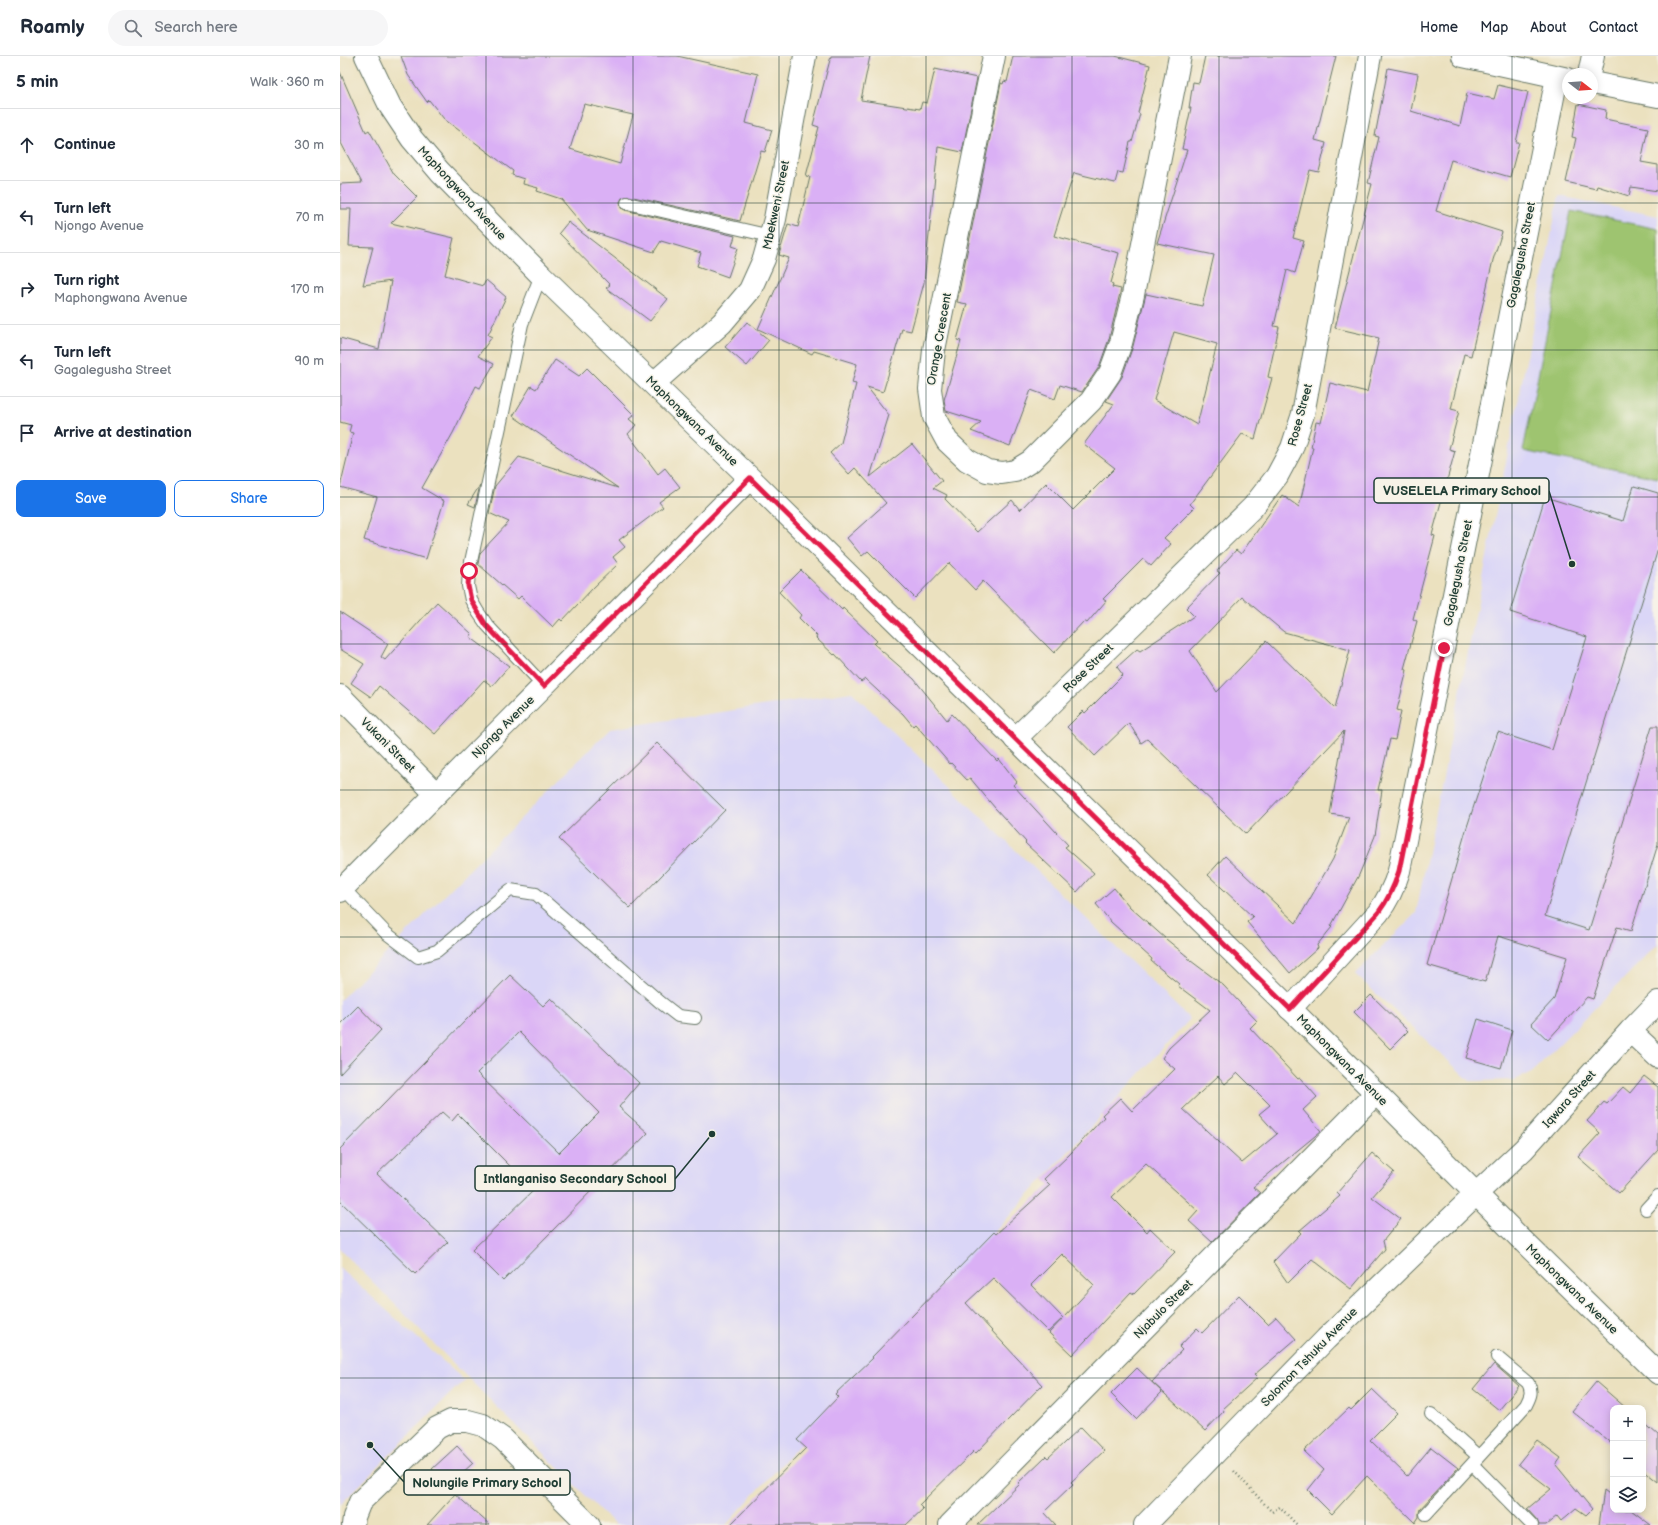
<!DOCTYPE html>
<meta charset="utf-8">
<style>
body{margin:0;font-family:"Balsamiq Sans",sans-serif;background:#f6f6f7;color:#1f2937}
.controls{position:absolute;right:12px;bottom:12px;display:grid;overflow:hidden;border-radius:8px;box-shadow:0 2px 10px #0003}
.controls button{width:36px;height:36px;display:grid;place-items:center;padding:0;border:0;border-bottom:1px solid #e0e1e3;background:#fff;color:#1f2937;font:20px sans-serif}
.compass{position:absolute;left:1222px;top:12px;width:36px;height:36px;border-radius:50%;background:#fff;box-shadow:0 2px 10px #0003;rotate:107deg}
.stop{position:absolute;width:12px;height:12px;margin:-9px;border:3px solid #e11d48;border-radius:50%;background:#fff}
.stop.end{background:#e11d48;border-color:#fff;box-shadow:0 1px 4px #0008}
.list{margin:0;padding:0;list-style:none}
h2{display:flex;justify-content:space-between;align-items:center;height:52px;margin:0;padding:0 16px;font-size:17px}
h2 small{font-size:13px;font-weight:400;color:#747a83}
.list li{display:grid;grid-template-columns:26px 1fr auto;gap:12px;align-items:center;box-sizing:border-box;height:72px;padding:0 16px;border-top:1px solid #e0e1e3}
.list b{display:block;font-size:15px;white-space:nowrap}
.list p{margin:0;font-size:13px;white-space:nowrap;color:#747a83}
.list em{font-size:13px;font-style:normal;color:#747a83}
.actions{display:flex;gap:8px;padding:12px 16px}
.actions a{flex:1;padding:9px 0;border:1px solid #1a73e8;border-radius:8px;text-align:center;font-size:14px;color:#1a73e8}
.actions .main{background:#1a73e8;color:#fff}
.icon{flex:none;width:22px;height:22px;fill:none;stroke:currentColor;stroke-width:2;stroke-linecap:round;stroke-linejoin:round}
.map{position:relative;flex:none;width:1318px;height:1469px;overflow:hidden}
header{display:flex;align-items:center;gap:24px;box-sizing:border-box;height:56px;padding:0 20px;background:#fff;border-bottom:1px solid #e0e1e3}
header strong{font-size:19px}
nav{display:flex;gap:22px;margin-inline-start:auto;font-size:14px}
.search{width:280px;height:36px;background:#f6f6f7;display:flex;align-items:center;gap:10px;box-sizing:border-box;padding:0 14px;border-radius:22px;color:#747a83;font-size:15px}
main{display:flex}
aside{flex:1;background:#fff}
.map>svg:first-child{display:block}
.built{fill:#dad6f7}
.green{fill:#9ec46f;stroke:#5e8052}
.building{fill:#dab0f5;fill-rule:evenodd}
.lines{fill:none;stroke-linecap:round;stroke-linejoin:round}
.service-casing{stroke:#667665;stroke-width:14}
.minor-casing{stroke:#667665;stroke-width:24}
.tertiary-casing{stroke:#667665;stroke-width:24}
.path{stroke:#667665;stroke-width:2.5;stroke-dasharray:1 3;stroke-linecap:butt}
.service{stroke:#fff;stroke-width:12}
.minor{stroke:#fff;stroke-width:22}
.tertiary{stroke:#fff;stroke-width:22}
.route{stroke:#e11d48;stroke-width:5}
.grid{fill:none;stroke:#1f3d34;stroke-width:1;stroke-opacity:0.55}
.labels{text-anchor:middle;stroke-width:3;stroke-linejoin:round;paint-order:stroke}
.street-label{font-size:12px;fill:#1f3d34;stroke:#f7f3e8}
.leader{fill:none;stroke:#1f3d34;stroke-width:1.5}
.callout-dot{fill:#1f3d34;stroke:#f7f3e8;stroke-width:1.5}
.callout{fill:#f7f3e8;stroke:#1f3d34;stroke-width:1.5}
.callout-label{font-size:13px;text-anchor:middle;font-weight:bold;fill:#1f3d34}
</style>
<header>
<strong>Roamly</strong>
<div class="search"><svg class="icon" aria-label="search" viewBox="0 0 24 24"><circle cx="10" cy="10" r="6"/><path d="M15 15l6 6"/></svg>Search here</div>
<nav><a>Home</a><a>Map</a><a>About</a><a>Contact</a></nav>
</header>
<main>
<aside>
<h2>5 min<small>Walk · 360 m</small></h2>
<ul class="list">
<li><svg class="icon" aria-label="ahead" viewBox="0 0 24 24"><path d="M12 20V5M6 11l6-6 6 6"/></svg><div><b>Continue</b></div><em>30 m</em></li>
<li><svg class="icon" aria-label="left" viewBox="0 0 24 24"><path d="M17 20v-9H6M10 6l-5 5 5 5"/></svg><div><b>Turn left</b><p>Njongo Avenue</p></div><em>70 m</em></li>
<li><svg class="icon" aria-label="right" viewBox="0 0 24 24"><path d="M7 20v-9h11M14 6l5 5-5 5"/></svg><div><b>Turn right</b><p>Maphongwana Avenue</p></div><em>170 m</em></li>
<li><svg class="icon" aria-label="left" viewBox="0 0 24 24"><path d="M17 20v-9H6M10 6l-5 5 5 5"/></svg><div><b>Turn left</b><p>Gagalegusha Street</p></div><em>90 m</em></li>
<li><svg class="icon" aria-label="arrive" viewBox="0 0 24 24"><path d="M6 21V4h12l-3 4 3 4H6"/></svg><div><b>Arrive at destination</b></div></li>
</ul>
<div class="actions"><a class="main">Save</a><a>Share</a></div>
</aside>
<div class="map">
<svg width="1318" height="1469" viewBox="0 0 1318 1469">
<rect width="100%" height="100%" fill="#f7f3e8"/>
<filter id="ink" filterUnits="userSpaceOnUse"><feTurbulence type="fractalNoise" baseFrequency=".025" numOctaves="2"/><feDisplacementMap in="SourceGraphic" scale="8" xChannelSelector="R" yChannelSelector="G"/><feConvolveMatrix kernelMatrix="1 2 1 2 8 2 1 2 1" color-interpolation-filters="sRGB"/></filter>
<filter id="wash" filterUnits="userSpaceOnUse"><feTurbulence type="fractalNoise" baseFrequency=".012" numOctaves="4" result="noise"/><feDisplacementMap in="SourceGraphic" scale="16" xChannelSelector="R" yChannelSelector="G"/><feGaussianBlur stdDeviation="0.9" result="paint"/><feColorMatrix in="noise" values="0 0 0 0 0 0 0 0 0 0 0 0 0 0 0 0 0 1.4 0 .05"/><feComposite in="paint" operator="in"/></filter>
<g filter="url(#wash)">
<rect width="100%" height="100%" fill="#ebe1bf"/>
<path class="built" d="M1219,140L1318,160V888L1193,1015L1175,1024L1130,1025L1015,918L1076,857Z
M512,636L850,963L386,1469H275L129,1323L118,1330L0,1449V1212L124,1324L129,1323L0,1193V944L270,673Z"/>
<path class="green" d="M1231,155L1318,173V422L1183,395Z"/>
<g id="blocks">
<path class="building" d="M61,0H337L418,18L406,67L432,74L425,96L421,95L400,165L289,140L282,142L280,146L282,152L285,154L395,180L392,190L398,192L388,221L357,210L361,197L321,185L314,196L247,174L221,143L197,135L198,132L183,128L184,123L172,119L173,115L104,63L89,44L87,46L68,19ZM244,48L293,59L280,108L230,93Z
M491,0H530L521,44L580,53L582,46L587,47L595,13L637,22L622,96L598,91L584,227L571,275L562,273L543,336L527,331L549,359L530,421L572,388L602,425L593,432L607,439L605,443L637,476L672,444L680,454L706,427L733,454L775,412L744,388L774,348L766,345L782,321L793,290L806,238L862,250L874,199L817,187L847,94L842,93L851,52H849L853,26L859,27L865,0H996L975,84L986,87L979,116L970,114L953,182L964,185L955,217L947,214L934,270L939,271L928,321L932,322L915,383L902,378L850,448L854,452L824,482L831,488L811,510L803,503L763,543L766,545L747,567L744,565L714,597L643,525L635,534L609,507L575,542L528,495L522,500L507,482L546,447L515,412L509,418L490,397L501,387L516,328L512,327L517,308L474,295L472,298L418,273L449,202L439,199L448,168L458,171L470,121L466,120L479,71L473,69ZM834,276L877,288L857,369L814,344Z
M673,0H775L810,9L798,57L800,58L792,86H790L783,117L778,116L775,127L734,117L714,180L779,197L771,227L773,228L772,231L781,233L769,283L759,311L742,336L720,329L715,343L691,334L670,390L631,375L641,366L606,355L604,344L621,285L617,284L627,248L617,246L661,27L663,28L664,25L667,26Z
M1048,12L1078,18L1071,55L1120,70L1127,37L1154,43L1158,29L1188,36L1176,86H1179L1170,121L1111,104L1096,155L1162,176L1153,204L1131,300L1124,298L1111,353L1119,355L1109,393L1115,395L1092,479L1095,480L1073,563L1077,565L1064,613L1067,614L1057,654L1061,655L1055,684L1050,683L1038,734H1042L1035,780L1019,819L991,870L992,871L977,889L978,892L950,917L907,866L913,861L868,819L885,800L956,867L993,803L1009,761L990,758L1004,675L906,778L807,683L801,687L789,667L755,700L727,671L743,655L745,657L783,619L777,611L797,593L800,595L854,560L846,552L880,517L877,515L896,494L901,498L942,439L959,451L973,391H971L976,366L981,367L990,327L1027,336L1039,282L995,272L1032,128L1028,127L1039,81L1035,80ZM902,541L944,576L1010,594L995,652L926,585L877,636L850,595Z
M0,16L26,76L29,74L54,118L77,141L51,167L114,182L105,219L143,230L146,224L166,241L148,279L152,281L138,300L154,308L140,332L136,330L113,377L82,432L104,445L86,503L24,484L37,441L0,431L13,377L9,376L11,369L0,366V282L39,293L51,225L23,229L33,191L9,190L11,153H0V128L22,127L0,85Z
M1238,48L1266,54L1265,63L1308,72L1301,106L1318,109V135L1291,131L1289,140L1257,130L1256,133L1226,126L1236,82L1232,81Z
M228,166L328,243L310,265L266,232L270,229L219,177Z
M407,266L429,284L407,310L385,291Z
M215,304L239,320L247,312L294,359L289,363L296,369L288,378L318,418L325,412L340,431L319,446L323,451L279,484L285,491L273,501L278,508L253,532L222,565L220,563L213,571L181,540L178,543L138,508L140,497L169,466L149,457L155,430L179,401L278,432L173,360L191,330L196,333Z
M140,429L135,451L128,448Z
M1294,430L1318,437V493L1205,860L1249,874L1312,670H1318V788L1291,875L1277,871L1253,943L1247,941L1208,984L1191,968L1214,943L1227,901L1158,880L1145,926L1087,909L1126,774L1158,676L1212,694L1247,581L1170,556L1205,441L1283,465Z
M461,514L502,554L503,552L537,585L534,588L574,623L607,664L612,658L657,705L659,703L677,726L673,729L728,789L725,791L754,817L737,836L685,787L686,786L655,752L630,722L627,724L611,707L610,708L575,668L573,670L563,658L525,623L521,626L495,598L494,599L476,582L477,580L459,562L461,559L439,536Z
M97,546L132,578L130,581L169,610L152,630L144,624L95,678L39,630L31,641L11,627L24,608L0,593V556L48,588L41,601L45,604Z
M317,687L385,754L290,852L219,783Z
M774,832L790,851L826,883L848,901L847,902L883,929L917,965L910,972L958,1023L960,1022L977,1041L963,1054L981,1075L913,1131L920,1137L872,1186L849,1165L858,1155L806,1108L772,1141L807,1176L810,1172L835,1196L794,1238L791,1236L732,1299L709,1277L754,1229L722,1198L691,1229L723,1262L708,1276L653,1222L626,1247L702,1329L636,1397L634,1395L579,1449L583,1453L566,1469H390L466,1392L457,1384L498,1341L495,1338L533,1302L532,1301L654,1176L656,1178L710,1129L704,1123L730,1098L764,1061L762,1059L780,1042L792,1055L835,1013L822,1002L829,992L870,954L838,930L839,928L811,905L812,903L771,866L756,848ZM898,1017L930,1049L919,1058L937,1078L902,1107L843,1053L878,1020L885,1028Z
M170,919L203,950L211,942L299,1027L279,1051L308,1077L163,1225L132,1194L194,1134L118,1058L112,1065L102,1056L37,1118L108,1186L75,1218L0,1145V1093ZM179,976L259,1057L219,1097L137,1017Z
M1031,939L1068,975L1050,993L1014,956Z
M18,950L41,974L0,1018V968Z
M1138,963L1172,974L1161,1012L1126,1002Z
M1304,1020L1318,1031V1094L1279,1137L1238,1101L1260,1077L1247,1065L1264,1046L1267,1048L1283,1031L1290,1037Z
M1032,1097L1054,1116L1032,1141L1061,1163L1043,1185L1045,1193L1011,1233L972,1203L948,1227L933,1206L961,1177L959,1175L1000,1140L997,1137Z
M899,1239L928,1268L936,1261L956,1283L914,1319L917,1322L883,1353L884,1355L865,1375L812,1326L842,1294L839,1291L857,1272L862,1277Z
M1154,1308L1179,1330L1159,1354L1133,1333Z
M797,1312L822,1336L796,1363L771,1338Z
M1256,1326L1286,1352H1273V1389L1232,1355Z
M1032,1333L1057,1357L1030,1384L1067,1420L1091,1391L1118,1412L1080,1453L1079,1457V1461L1075,1467L1027,1420L992,1458L968,1434L984,1414L964,1395L1009,1352L1011,1354Z
M1303,1366L1318,1379V1426L1303,1414Z
M741,1371L764,1395L731,1426L733,1428L704,1456L716,1469H637L680,1428L678,1427L706,1400L708,1402Z
M1197,1384L1221,1402L1216,1409L1252,1453L1246,1459L1236,1452L1221,1465L1217,1460L1206,1469H1199L1197,1464L1187,1453L1211,1433L1178,1408Z
M117,1390L133,1407L107,1431L92,1413Z
M1264,1434L1273,1441V1454H1291L1311,1469H1259Z
M115,1438L150,1469H87Z"/>
</g>
</g>
<g filter="url(#ink)">
<use href="#blocks" fill-opacity="0" stroke="#667665" stroke-width="1"/>
<g class="lines">
<g class="service-casing">
<path id="service" d="M287,147L430,180
M201,219L182,268L129,515L128,530L131,544L138,556L147,569L204,630
M3,832L46,877L78,901L97,895L170,834L196,838L320,946L338,960L355,962
M1306,1153L1318,1140
M1157,1301L1188,1327C1193,1336 1190,1341 1186,1349L1132,1408L1192,1469
M1091,1358L1138,1400
M1086,1458L1132,1408"/>
</g>
<g class="minor-casing">
<path id="minor" d="M654,0L594,294L590,333L594,361L607,385L627,404L647,415L662,417L675,415L691,405L751,345L770,317L781,287L793,239L840,0
M1123,0L1228,23
M1249,18L1253,0
M1252,27L1318,40
M314,327L382,267L410,234L424,203L435,163L465,0
M0,640L96,738
M675,683L913,451L937,420L952,392L963,358L1030,0
M950,953L1038,857C1048,844 1054,831 1059,815C1112,550 1163,285 1217,21
M1290,975L1318,1001
M1137,1137L1184,1093L1290,975L1318,946
M13,1469L14,1461L20,1446L97,1372L111,1365H128L143,1369L163,1383L249,1469
M610,1469L1036,1037"/>
</g>
<g class="tertiary-casing">
<path id="tertiary" d="M26,0L50,50L72,83L100,116L201,219L410,422L1036,1037L1180,1182L1318,1317
M0,835L410,422
M805,1469L986,1283L1137,1137"/>
</g>
<path class="path" d="M894,1415L932,1456L940,1451L957,1469"/>
<use href="#service" class="service"/>
<use href="#minor" class="minor"/>
<use href="#tertiary" class="tertiary"/>
</g>
</g>
<g class="lines" filter="url(#ink)">
<path class="route" d="M129,515L128,530L131,544L138,556L146,569L204,630L410,422L950,953L1038,857C1048,844 1054,831 1059,815L1104,592"/>
</g>
<path class="grid" d="M146,0V1469M293,0V1469M439,0V1469M586,0V1469M732,0V1469M879,0V1469M1025,0V1469M1172,0V1469M0,147H1318M0,294H1318M0,441H1318M0,588H1318M0,734H1318M0,881H1318M0,1028H1318M0,1175H1318M0,1322H1318"/>
<g class="labels">
<g class="street-label">
<text transform="translate(122 137) rotate(47)" y="4">Maphongwana Avenue</text>
<text transform="translate(436 149) rotate(-78)" y="4">Mbekweni Street</text>
<text transform="translate(1181 199) rotate(-79)" y="4">Gagalegusha Street</text>
<text transform="translate(599 283) rotate(-80)" y="4">Orange Crescent</text>
<text transform="translate(960 359) rotate(-75)" y="4">Rose Street</text>
<text transform="translate(352 365) rotate(44)" y="4">Maphongwana Avenue</text>
<text transform="translate(1118 517) rotate(-79)" y="4">Gagalegusha Street</text>
<text transform="translate(748 612) rotate(-44)" y="4">Rose Street</text>
<text transform="translate(163 671) rotate(-45)" y="4">Njongo Avenue</text>
<text transform="translate(48 689) rotate(45)" y="4">Vukani Street</text>
<text transform="translate(1002 1004) rotate(45)" y="4">Maphongwana Avenue</text>
<text transform="translate(1229 1043) rotate(-48)" y="4">Iqwara Street</text>
<text transform="translate(1232 1233) rotate(44)" y="4">Maphongwana Avenue</text>
<text transform="translate(823 1253) rotate(-45)" y="4">Njabulo Street</text>
<text transform="translate(969 1301) rotate(-46)" y="4">Solomon Tshuku Avenue</text>
</g>
</g>
<path class="leader" d="M1232 508L1209 435M372 1078L335 1123M30 1389L64 1426"/>
<g class="callout-dot">
<circle cx="1232" cy="508" r="4"/>
<circle cx="372" cy="1078" r="4"/>
<circle cx="30" cy="1389" r="4"/>
</g>
<g class="callout">
<rect x="1034" y="422" width="175" height="25" rx="4"/>
<rect x="135" y="1110" width="200" height="25" rx="4"/>
<rect x="64" y="1414" width="166" height="25" rx="4"/>
</g>
<g class="callout-label">
<text x="1122" y="439">VUSELELA Primary School</text>
<text x="235" y="1127">Intlanganiso Secondary School</text>
<text x="147" y="1431">Nolungile Primary School</text>
</g>
</svg>
<div class="controls">
<button>+</button>
<button>−</button>
<button><svg class="icon" aria-label="layers" viewBox="0 0 24 24"><path d="M12 4l9 5-9 5-9-5zM3 14l9 5 9-5"/></svg></button>
</div>
<svg class="compass" viewBox="-18 -18 36 36"><path d="M0-13l5 13h-10z" fill="#e53935"/><path d="M0 13l5-13h-10z" fill="#747a83"/></svg>
<div class="stop" style="left:129px;top:515px"></div>
<div class="stop end" style="left:1104px;top:592px"></div>
</div>
</main>
